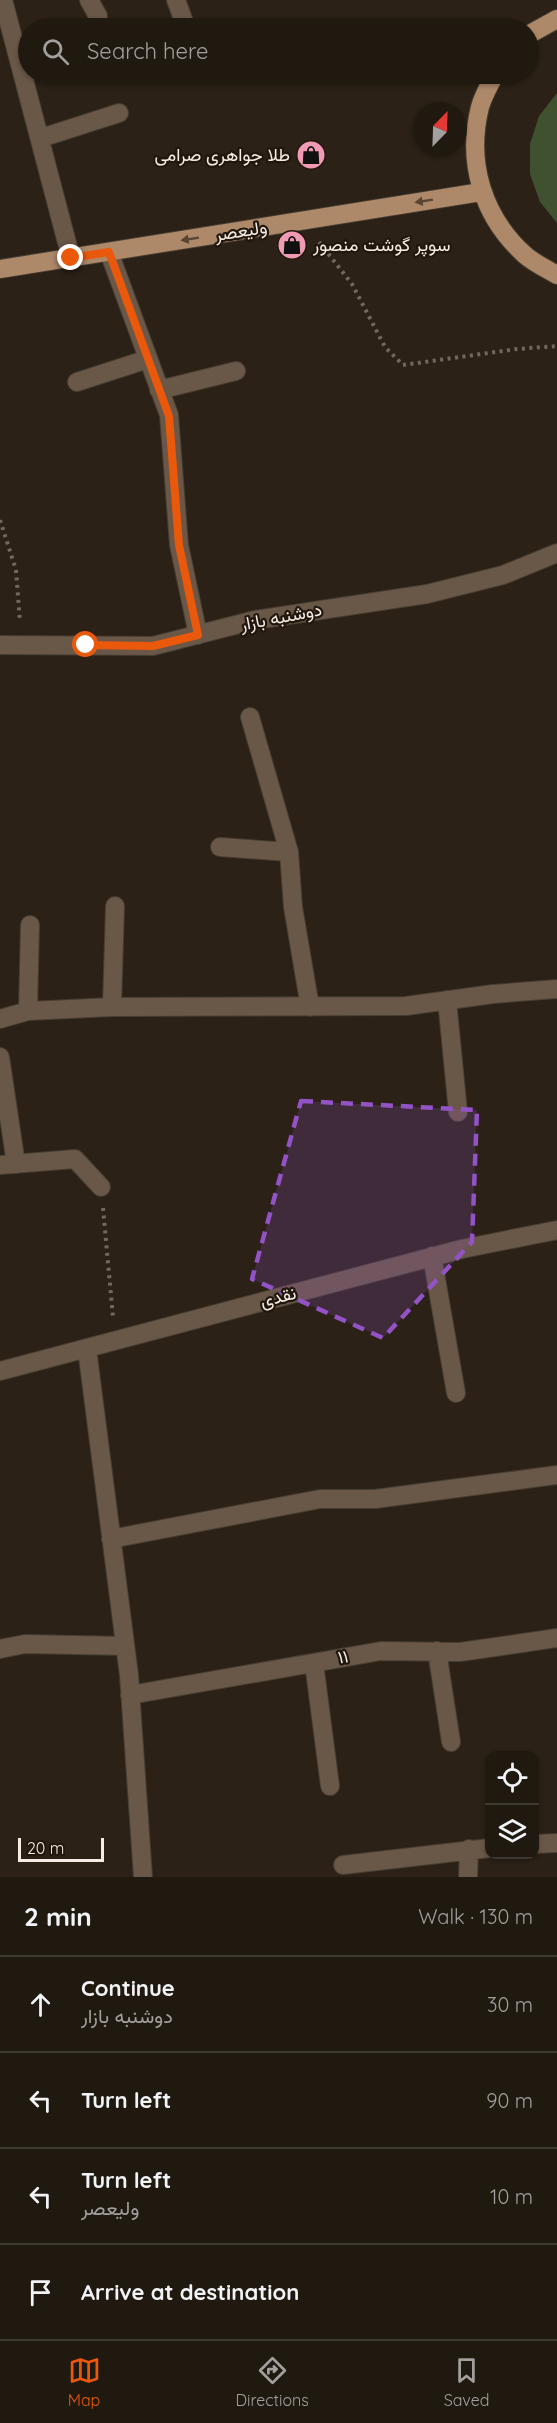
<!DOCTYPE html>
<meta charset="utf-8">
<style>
body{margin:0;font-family:Quicksand,Vazirmatn,sans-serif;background:#282219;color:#f1f3f6}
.controls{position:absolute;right:18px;bottom:18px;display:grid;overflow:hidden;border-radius:12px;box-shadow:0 2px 4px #0004}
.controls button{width:54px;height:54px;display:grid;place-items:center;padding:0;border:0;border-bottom:2px solid #3d3830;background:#201910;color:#f1f3f6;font:30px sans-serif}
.compass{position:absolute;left:413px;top:102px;width:54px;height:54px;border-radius:50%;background:#201910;box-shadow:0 2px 4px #0004;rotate:23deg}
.scale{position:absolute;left:18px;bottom:15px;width:86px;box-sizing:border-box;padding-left:6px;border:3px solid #f5ede6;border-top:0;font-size:16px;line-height:21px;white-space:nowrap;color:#f5ede6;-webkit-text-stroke:4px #22170d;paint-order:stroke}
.stop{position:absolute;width:18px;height:18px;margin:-14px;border:4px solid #ea580c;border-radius:50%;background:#fff}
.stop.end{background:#ea580c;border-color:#fff;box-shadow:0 2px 6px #0008}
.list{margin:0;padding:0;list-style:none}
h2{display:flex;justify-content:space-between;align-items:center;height:78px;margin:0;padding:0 24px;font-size:26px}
h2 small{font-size:20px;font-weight:400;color:#a2a09f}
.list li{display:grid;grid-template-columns:39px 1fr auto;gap:18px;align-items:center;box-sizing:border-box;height:96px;padding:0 24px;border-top:2px solid #3d3830}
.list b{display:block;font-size:22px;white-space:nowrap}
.list p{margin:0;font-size:20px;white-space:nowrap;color:#a2a09f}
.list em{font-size:20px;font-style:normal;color:#a2a09f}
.icon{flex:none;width:33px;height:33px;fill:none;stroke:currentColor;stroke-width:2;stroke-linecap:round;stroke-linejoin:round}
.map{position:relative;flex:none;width:557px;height:1877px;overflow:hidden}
.search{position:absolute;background:#201910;box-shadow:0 2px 4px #0004;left:18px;right:18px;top:18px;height:66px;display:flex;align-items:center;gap:15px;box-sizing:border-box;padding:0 21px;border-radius:33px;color:#a2a09f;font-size:22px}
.sheet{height:462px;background:#201910}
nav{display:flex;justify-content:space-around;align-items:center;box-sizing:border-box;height:84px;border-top:2px solid #3d3830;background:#201910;font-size:16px;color:#a2a09f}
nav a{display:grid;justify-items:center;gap:3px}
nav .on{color:#ea580c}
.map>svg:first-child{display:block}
.green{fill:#3f512f}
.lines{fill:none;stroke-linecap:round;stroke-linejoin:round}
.minor-casing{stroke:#473e33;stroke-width:20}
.major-casing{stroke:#473e33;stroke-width:20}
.path{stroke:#71685e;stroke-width:4;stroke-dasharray:3 4.5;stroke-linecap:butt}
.minor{stroke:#695747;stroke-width:18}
.major{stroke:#ae8969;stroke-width:18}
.oneway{fill:#5a4532}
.route{stroke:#ea580c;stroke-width:8}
.marked{fill:#9353c7;fill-opacity:0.2;stroke:#9353c7;stroke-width:4.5;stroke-dasharray:12 8;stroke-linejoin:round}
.labels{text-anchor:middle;stroke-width:4.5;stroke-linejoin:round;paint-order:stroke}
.poi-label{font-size:18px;fill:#f5ede6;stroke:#22170d;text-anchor:end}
.street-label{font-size:18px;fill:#f5ede6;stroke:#22170d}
</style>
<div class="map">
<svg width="557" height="1877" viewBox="0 0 557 1877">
<rect width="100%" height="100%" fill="#2b2116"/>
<path class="green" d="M557,93V223L540,202L530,174V144L539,116Z"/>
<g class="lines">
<g class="minor-casing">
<path id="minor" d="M3,0L71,258
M89,0L98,16
M176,0L183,19
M41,138L119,113
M109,252L169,415L179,545L198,635
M77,382L148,359
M159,390L236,371
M0,645L153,646L255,620L427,594L503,575L557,553
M250,717L289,852L293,907L310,1007
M220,847L289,852
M447,1000L458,1112
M112,1007L115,906
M28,1011L30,925
M0,1019L28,1011L112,1007L406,1006L493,994L557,989
M0,1057L16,1164
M0,1165L75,1159L101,1187
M432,1256L456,1393
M87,1349L129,1675L143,1877
M0,1371L462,1249L557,1230
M111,1539L320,1499H375L557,1475
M0,1649L25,1644L125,1646
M437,1651L451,1742
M314,1663L330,1786
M130,1695L381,1651L460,1652L557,1638
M534,1844L557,1843
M343,1865L490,1848
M468,1877L469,1849"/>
</g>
<g class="major-casing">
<path id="major" d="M528,35L557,19
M495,74C490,84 483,96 480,107C466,163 483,217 525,255C534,263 547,269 557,275
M0,269L481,192"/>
</g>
<path class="path" d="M319,242L352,284L385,347L403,365L517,349L557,346
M0,520L16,570L20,622
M103,1208L113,1317"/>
<use href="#minor" class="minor"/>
<use href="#major" class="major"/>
</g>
<defs><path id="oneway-solid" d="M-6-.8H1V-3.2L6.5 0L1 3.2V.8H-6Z" transform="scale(1.5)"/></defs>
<g class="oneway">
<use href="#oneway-solid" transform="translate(424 201) rotate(171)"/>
<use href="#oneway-solid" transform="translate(190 239) rotate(171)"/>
</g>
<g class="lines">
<path class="route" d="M71,258L109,252L169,416L179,545L198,635L153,646L86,645"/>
</g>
<path class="marked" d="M301,1101L477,1110L472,1242L383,1338L252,1279Z"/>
<defs>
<g id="shop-disc" transform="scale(1.5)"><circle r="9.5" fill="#f19ab3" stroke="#22170d"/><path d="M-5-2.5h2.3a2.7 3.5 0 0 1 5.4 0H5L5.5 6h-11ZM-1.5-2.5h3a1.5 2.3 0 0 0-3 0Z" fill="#111"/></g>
</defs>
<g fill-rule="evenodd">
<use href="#shop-disc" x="311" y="155"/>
<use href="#shop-disc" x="292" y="245"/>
</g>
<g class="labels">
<g class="poi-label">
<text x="290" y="161">طلا جواهری صرامی</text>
<text x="313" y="251" text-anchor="start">سوپر گوشت منصور</text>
</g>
<g class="street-label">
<text transform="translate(241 231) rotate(-9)" y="6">ولیعصر</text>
<text transform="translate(281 617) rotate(-11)" y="6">دوشنبه بازار</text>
<text transform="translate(278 1297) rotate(-15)" y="6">نقدی</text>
<text transform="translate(343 1657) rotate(-10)" y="6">۱۱</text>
</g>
</g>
</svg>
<div class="controls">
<button><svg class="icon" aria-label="locate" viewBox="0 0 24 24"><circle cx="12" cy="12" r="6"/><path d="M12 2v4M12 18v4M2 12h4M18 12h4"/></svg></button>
<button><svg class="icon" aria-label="layers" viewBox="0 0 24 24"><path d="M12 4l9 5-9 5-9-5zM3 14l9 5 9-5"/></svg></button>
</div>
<svg class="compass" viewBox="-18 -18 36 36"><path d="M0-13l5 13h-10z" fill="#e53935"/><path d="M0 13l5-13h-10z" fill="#a2a09f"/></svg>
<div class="scale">20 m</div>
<div class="stop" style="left:86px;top:645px"></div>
<div class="stop end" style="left:71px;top:258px"></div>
<div class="search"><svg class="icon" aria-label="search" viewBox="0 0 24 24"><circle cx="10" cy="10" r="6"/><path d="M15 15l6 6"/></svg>Search here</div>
</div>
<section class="sheet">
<h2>2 min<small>Walk · 130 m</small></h2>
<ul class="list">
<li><svg class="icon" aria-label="ahead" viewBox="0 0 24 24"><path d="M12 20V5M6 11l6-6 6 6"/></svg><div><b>Continue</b><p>دوشنبه بازار</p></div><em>30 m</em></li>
<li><svg class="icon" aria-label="left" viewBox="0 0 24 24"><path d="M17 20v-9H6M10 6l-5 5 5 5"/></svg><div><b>Turn left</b></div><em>90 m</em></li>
<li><svg class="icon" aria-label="left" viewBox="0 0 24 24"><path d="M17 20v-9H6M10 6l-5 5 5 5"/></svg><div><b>Turn left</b><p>ولیعصر</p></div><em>10 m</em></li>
<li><svg class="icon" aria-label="arrive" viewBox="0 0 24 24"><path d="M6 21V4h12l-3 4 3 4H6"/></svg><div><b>Arrive at destination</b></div></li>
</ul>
</section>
<nav>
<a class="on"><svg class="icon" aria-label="map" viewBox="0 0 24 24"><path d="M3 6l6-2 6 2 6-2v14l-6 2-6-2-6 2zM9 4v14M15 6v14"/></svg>Map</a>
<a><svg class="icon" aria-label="directions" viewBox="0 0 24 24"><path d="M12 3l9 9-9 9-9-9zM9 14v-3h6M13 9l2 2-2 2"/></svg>Directions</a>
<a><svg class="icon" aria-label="saved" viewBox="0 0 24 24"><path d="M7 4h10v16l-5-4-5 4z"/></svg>Saved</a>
</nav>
